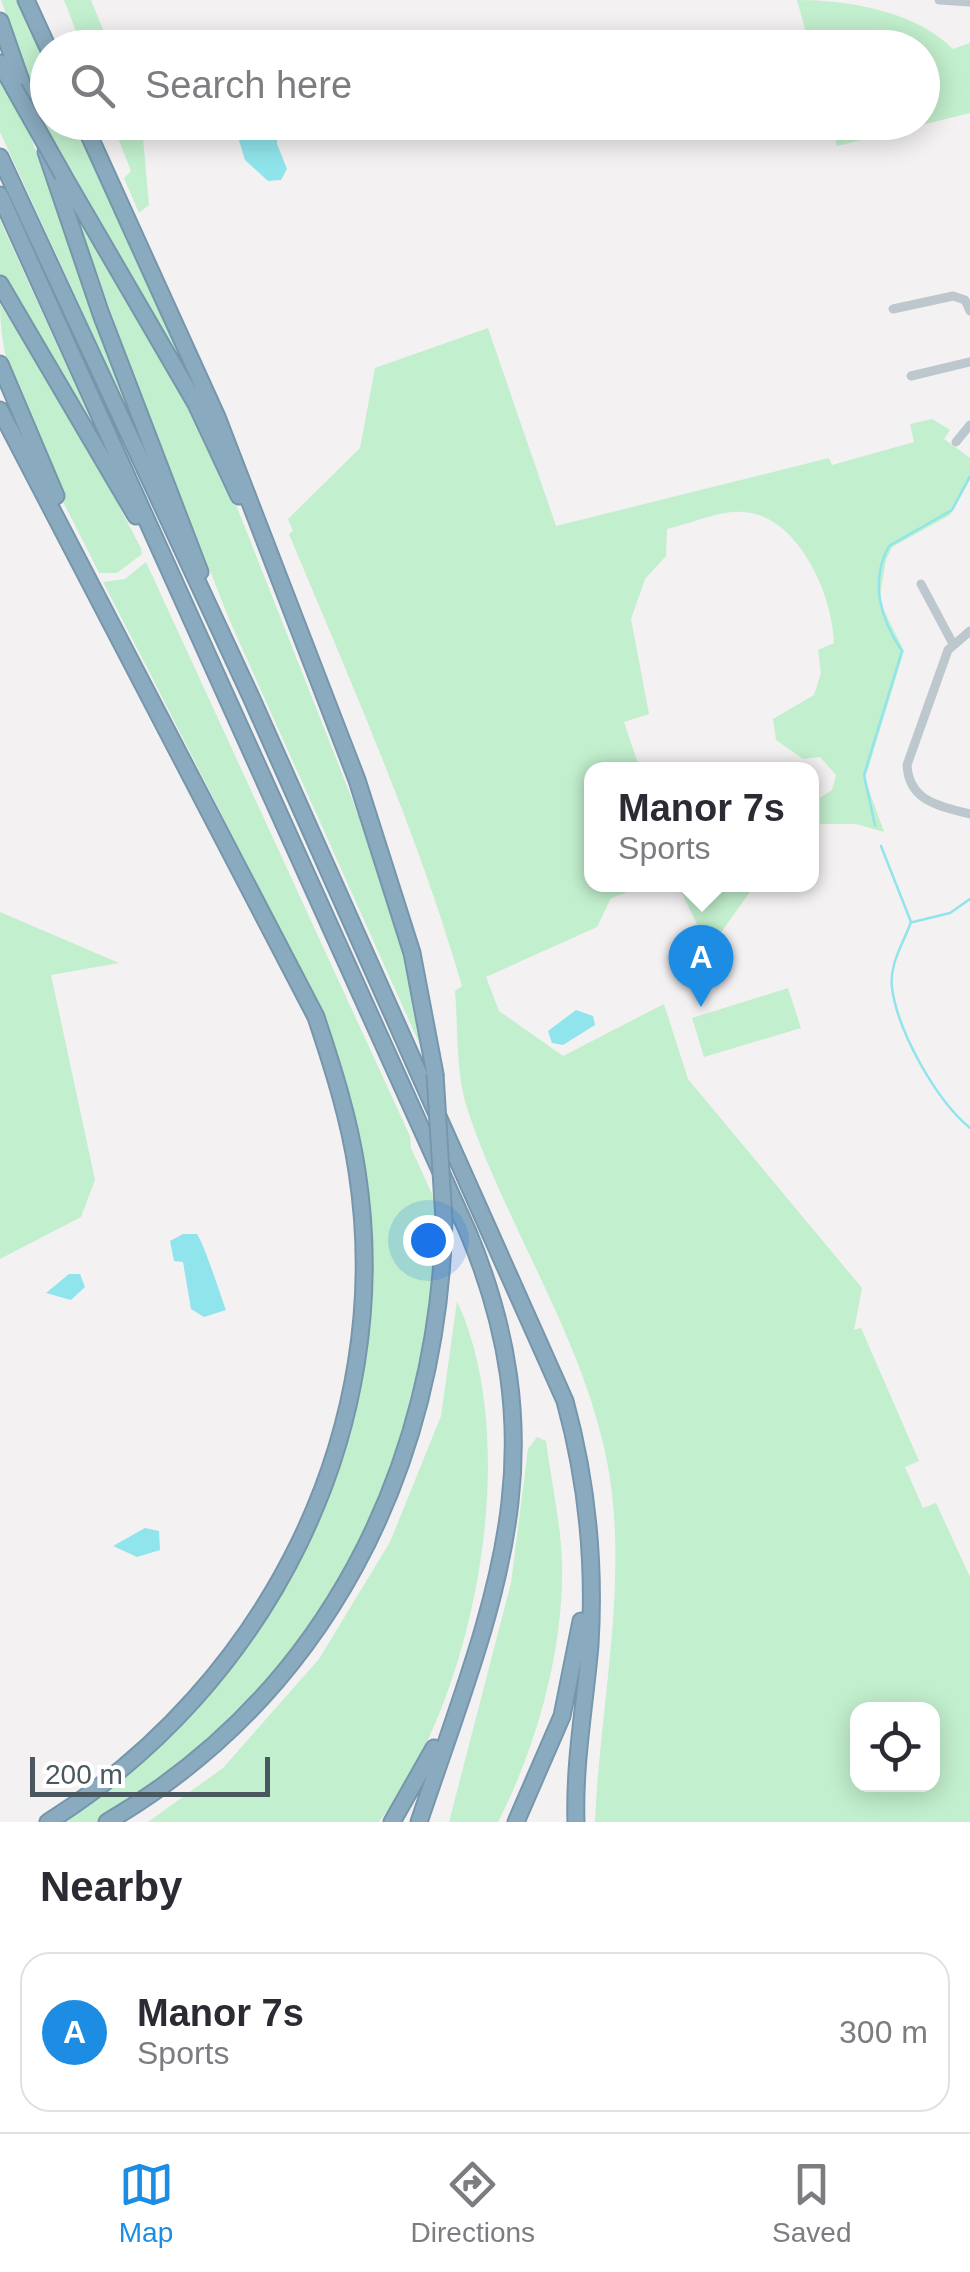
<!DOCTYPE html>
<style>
body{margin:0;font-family:Arial,sans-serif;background:#f2f2f3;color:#2b2b33}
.controls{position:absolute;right:30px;bottom:30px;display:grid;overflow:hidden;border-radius:20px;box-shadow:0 5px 25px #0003}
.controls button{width:90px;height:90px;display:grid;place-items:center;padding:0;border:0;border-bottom:2px solid #e1e1e2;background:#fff;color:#2b2b33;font:50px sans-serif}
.scale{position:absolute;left:30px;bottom:25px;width:240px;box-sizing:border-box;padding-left:10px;border:5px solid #49575f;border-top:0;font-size:28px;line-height:35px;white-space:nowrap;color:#49575f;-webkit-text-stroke:8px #fff;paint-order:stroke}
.you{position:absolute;left:428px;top:1240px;width:35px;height:35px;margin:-25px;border:8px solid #fff;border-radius:50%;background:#1a73e8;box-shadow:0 0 0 15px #1a73e833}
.badge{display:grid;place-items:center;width:65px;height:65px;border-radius:50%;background:#1c8de3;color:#fff;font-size:32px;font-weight:700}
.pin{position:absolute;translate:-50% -82px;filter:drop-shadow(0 2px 5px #0008)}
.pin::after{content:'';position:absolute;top:52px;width:35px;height:30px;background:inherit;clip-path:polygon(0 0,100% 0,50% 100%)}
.popup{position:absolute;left:584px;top:762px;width:235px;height:130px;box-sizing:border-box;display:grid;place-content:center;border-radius:20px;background:#fff;filter:drop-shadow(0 2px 8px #0005);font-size:32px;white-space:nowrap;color:#7c7c81}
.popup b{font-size:38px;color:#2b2b33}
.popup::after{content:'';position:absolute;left:50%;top:100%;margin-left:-20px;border:20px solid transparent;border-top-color:#fff}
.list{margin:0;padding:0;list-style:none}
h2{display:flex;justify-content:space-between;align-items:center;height:130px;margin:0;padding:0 40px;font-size:42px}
h2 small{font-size:32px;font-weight:400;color:#7c7c81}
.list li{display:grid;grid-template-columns:65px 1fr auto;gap:30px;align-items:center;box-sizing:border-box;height:160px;margin:0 20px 20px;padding:0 20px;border:2px solid #e1e1e2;border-radius:30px}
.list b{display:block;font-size:38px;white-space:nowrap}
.list p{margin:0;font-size:32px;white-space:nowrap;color:#7c7c81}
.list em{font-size:32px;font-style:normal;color:#7c7c81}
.icon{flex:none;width:55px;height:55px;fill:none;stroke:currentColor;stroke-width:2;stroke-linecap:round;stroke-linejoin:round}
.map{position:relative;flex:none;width:970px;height:1822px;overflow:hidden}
.search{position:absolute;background:#fff;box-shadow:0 5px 25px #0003;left:30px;right:30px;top:30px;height:110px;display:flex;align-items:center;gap:25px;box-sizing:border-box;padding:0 35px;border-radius:55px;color:#7c7c81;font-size:38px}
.sheet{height:310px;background:#fff}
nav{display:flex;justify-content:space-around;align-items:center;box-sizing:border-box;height:140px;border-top:2px solid #e1e1e2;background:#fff;font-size:28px;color:#7c7c81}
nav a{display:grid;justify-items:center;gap:5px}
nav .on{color:#1c8de3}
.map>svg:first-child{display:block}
.green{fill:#c2efcd;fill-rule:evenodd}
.water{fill:#90e4eb}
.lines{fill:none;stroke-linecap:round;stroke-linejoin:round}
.stream{stroke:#90e4eb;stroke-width:2.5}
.motorway-casing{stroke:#7696ab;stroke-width:19}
.minor{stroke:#bdc8ce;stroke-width:9}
.motorway{stroke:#8aabbf;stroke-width:15}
.motorway-bridge-casing{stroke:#7696ab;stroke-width:19;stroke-linecap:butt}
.motorway-bridge{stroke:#8aabbf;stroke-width:15}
</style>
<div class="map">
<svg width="970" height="1822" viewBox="0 0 970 1822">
<rect width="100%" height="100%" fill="#f4f1f2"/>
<path class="green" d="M1,0H20L47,59L48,122L77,123L205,403L47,128Z
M64,0H91L110,47H82Z
M797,0C848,0 915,11 953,49L970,43V113L837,146L830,123L922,122V48L810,47Z
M0,74L23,116L141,439L0,132Z
M112,123H141L142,127L149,205L139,213L124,178L131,171Z
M72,203L176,380L227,482L386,885L404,945L425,1056L229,619L134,377Z
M0,220L97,433L0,275Z
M0,304L82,436L141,548L142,554L117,573H99C59,490 0,397 0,304Z
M488,328L556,526L829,458L832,465L914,442L910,424L932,419L950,430L944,439L970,458V480L950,515L892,547L886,560L879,600L904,651L865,779L884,832L856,824H820V798L832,790L836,775L820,757L803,759L776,740L773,719L814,695L821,673L818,650L834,643C833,595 798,515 743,512C720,510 690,524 667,529L666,556L645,579L631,619L649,714L624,722L640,769L591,770V884L647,885L611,898L597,927L486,977L499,1011L563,1056L664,1004L688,1079L862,1288L854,1330L861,1328L919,1461L905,1467L923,1508L936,1503L970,1577V1822H595C600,1697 633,1567 603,1443C576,1327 502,1217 466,1105C456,1071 458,1027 455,991L462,986C417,831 351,683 289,534L293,531L288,519L360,448L375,368ZM858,1710H932V1784H858Z
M146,562L410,1136L411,1148L438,1207L429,1352L386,1492L351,1563L315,1621L270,1679L224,1727L177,1767L96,1822H57C155,1765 234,1677 288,1578C323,1516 339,1455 352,1386C363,1328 372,1273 368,1213C358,1078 291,950 230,831C188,748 146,665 103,582L125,579Z
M678,885V884L755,885L709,949Z
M0,912L119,963L51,975L95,1180L81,1217L0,1259Z
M788,988L801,1028L704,1057L692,1018Z
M457,1301C524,1445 475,1699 379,1822H148L223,1768L319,1659L390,1542L441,1416Z
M537,1437L546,1441C551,1481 561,1523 562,1563C564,1649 537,1746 498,1822H449L511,1583L528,1449Z"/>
<path class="water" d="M278,123L277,144L287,169L281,180L268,181L245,160L234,124Z
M576,1010L593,1016L595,1025L563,1045L552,1043L548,1031Z
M183,1234H197C205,1246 220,1294 226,1310L204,1317L191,1309L183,1262L174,1261L170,1241Z
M69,1274H80L85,1287L71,1300L46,1293Z
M145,1528L159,1531L160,1550L137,1557L113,1546Z"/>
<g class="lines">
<path class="stream" d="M875,825L864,775L902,651C881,620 869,582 889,546L952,510L970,476
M881,846L911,922C903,944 889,964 892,988C898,1032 936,1100 970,1128
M913,922L950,913L970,899"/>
<g class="motorway-casing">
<path id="motorway" d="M26,0L48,48
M0,21L30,107
M0,63L14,88
M83,122L217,417L357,780L412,953L435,1074
M46,152L101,314L200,572
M0,157L251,697L565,1401C587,1481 595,1562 590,1645C585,1704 574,1762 576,1822
M63,175L196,404L239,496
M0,195L468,1232C562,1458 492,1605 419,1822
M0,284L136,516
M0,364L56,496
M0,410L316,1017C333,1068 349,1118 357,1171C397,1430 267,1685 48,1822
M107,1822C326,1694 438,1468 444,1220
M392,1822L434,1748
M516,1822L562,1716L581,1621"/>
</g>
<path class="minor" d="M939,0L970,2
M893,309L953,296L965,300L970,311
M911,376L970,362
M956,442L970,425
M921,584L952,642
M970,631L948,650L907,765C909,802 940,806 970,814"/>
<use href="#motorway" class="motorway"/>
<g class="motorway-bridge-casing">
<path id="motorway-bridge" d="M14,88L63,175
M435,1074L444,1220"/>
</g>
<use href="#motorway-bridge" class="motorway-bridge"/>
</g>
</svg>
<div class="controls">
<button><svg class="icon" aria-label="locate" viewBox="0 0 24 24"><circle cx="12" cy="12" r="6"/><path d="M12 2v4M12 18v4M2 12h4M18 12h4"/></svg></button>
</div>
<div class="scale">200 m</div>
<div class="you"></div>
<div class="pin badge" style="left:701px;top:1007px">A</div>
<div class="popup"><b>Manor 7s</b>Sports</div>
<div class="search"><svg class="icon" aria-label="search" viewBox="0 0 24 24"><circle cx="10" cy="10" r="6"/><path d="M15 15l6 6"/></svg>Search here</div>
</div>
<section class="sheet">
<h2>Nearby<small></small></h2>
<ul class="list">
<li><span class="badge">A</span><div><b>Manor 7s</b><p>Sports</p></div><em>300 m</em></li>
</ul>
</section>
<nav>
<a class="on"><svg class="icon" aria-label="map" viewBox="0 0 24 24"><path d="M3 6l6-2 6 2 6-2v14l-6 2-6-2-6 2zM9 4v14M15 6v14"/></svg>Map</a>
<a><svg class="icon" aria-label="directions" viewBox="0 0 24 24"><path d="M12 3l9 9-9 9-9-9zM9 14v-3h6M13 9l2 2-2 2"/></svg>Directions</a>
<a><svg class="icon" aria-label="saved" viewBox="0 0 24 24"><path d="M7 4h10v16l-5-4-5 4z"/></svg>Saved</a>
</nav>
